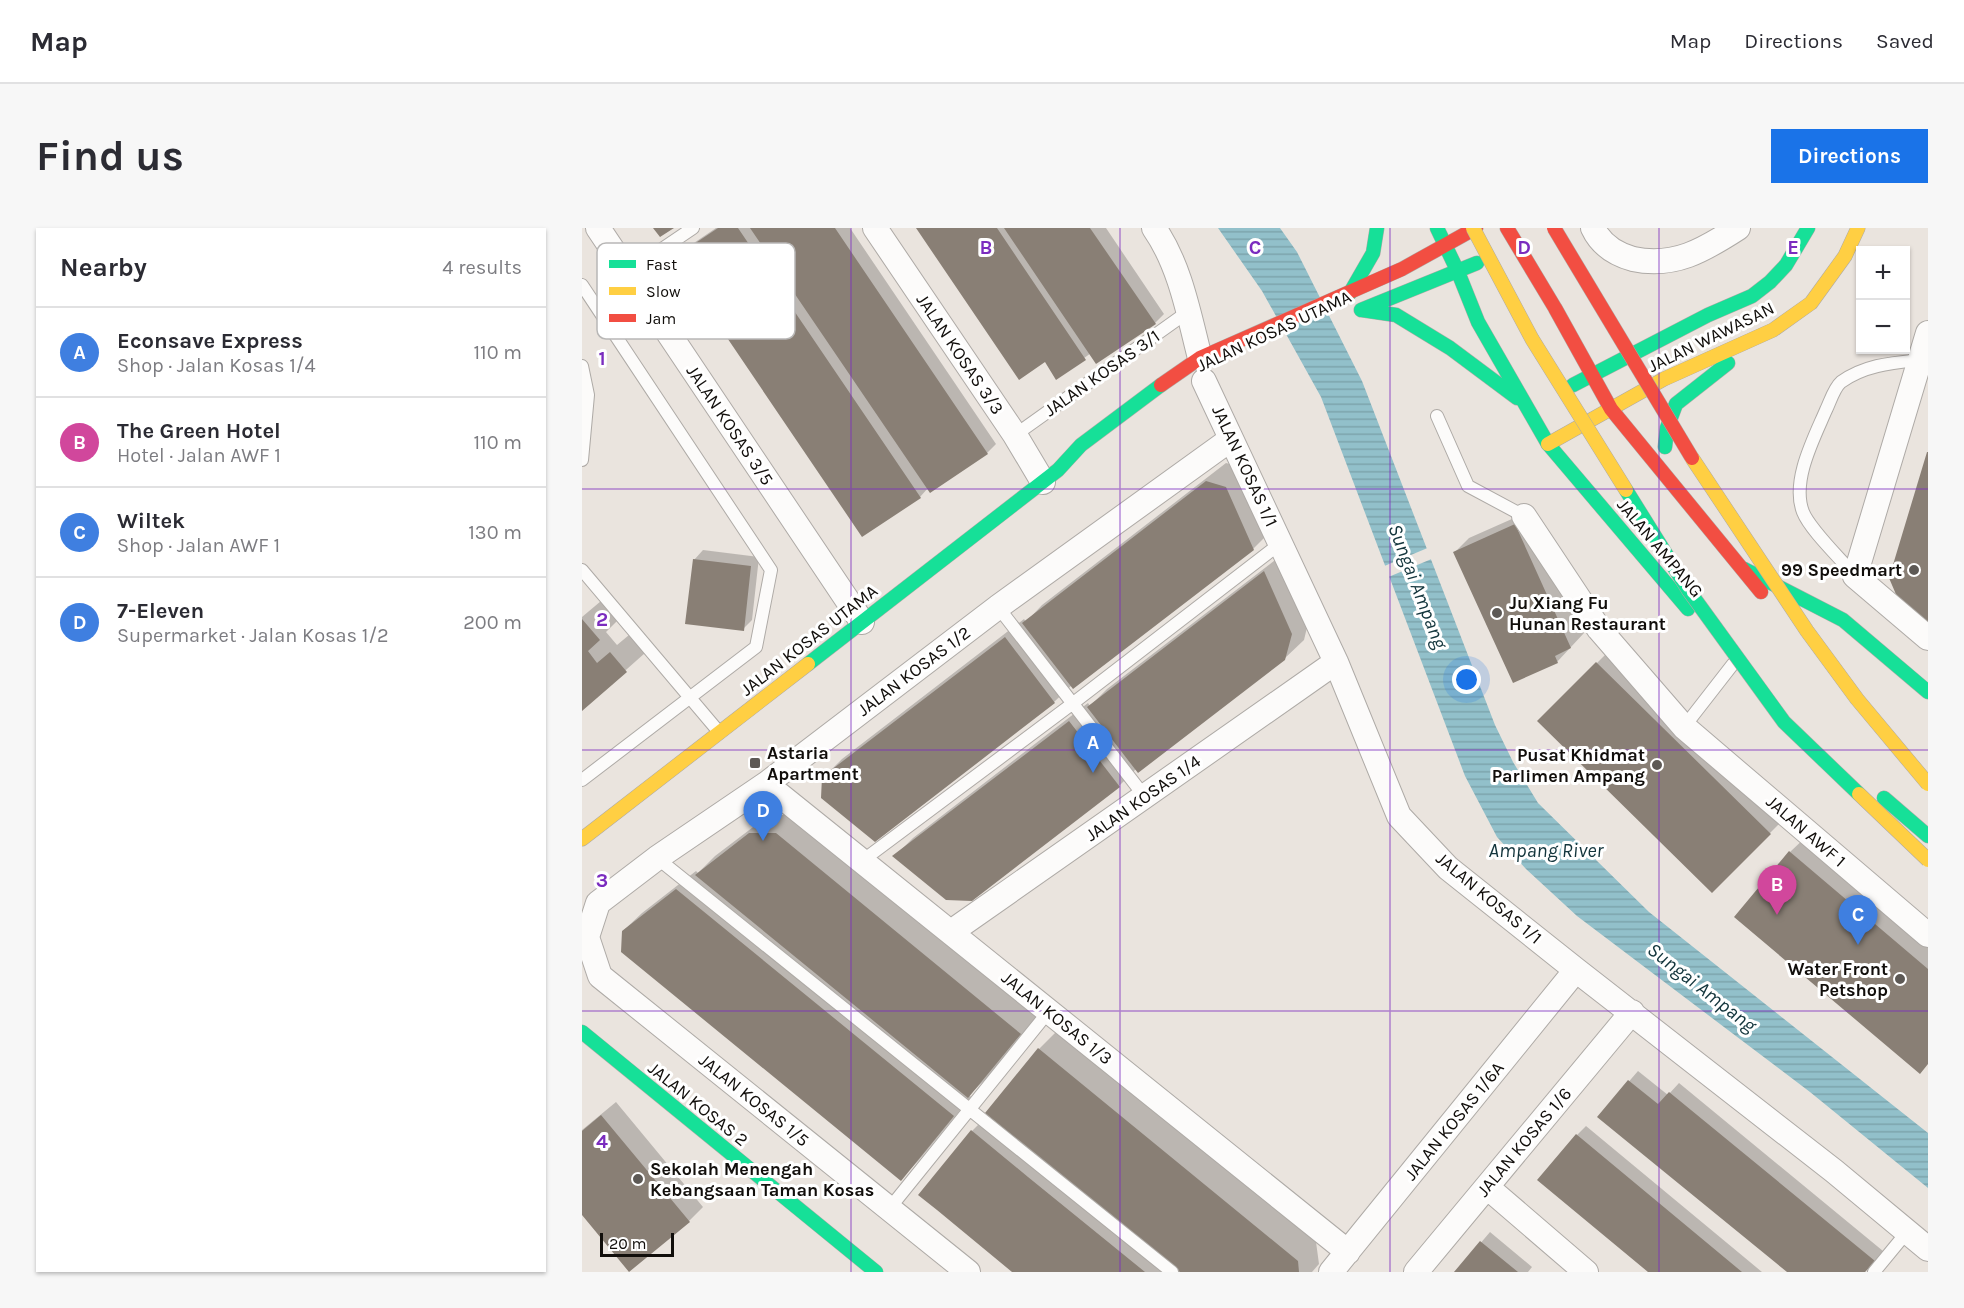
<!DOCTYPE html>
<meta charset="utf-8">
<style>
body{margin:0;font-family:Karla,sans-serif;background:#f7f7f7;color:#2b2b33}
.controls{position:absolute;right:18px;top:18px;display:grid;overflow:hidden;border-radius:0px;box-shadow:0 2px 4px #0004}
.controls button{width:54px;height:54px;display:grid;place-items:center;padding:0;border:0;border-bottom:2px solid #e1e1e2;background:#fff;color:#2b2b33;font:30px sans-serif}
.scale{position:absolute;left:18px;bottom:15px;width:74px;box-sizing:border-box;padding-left:6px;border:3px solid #110e0b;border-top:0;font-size:16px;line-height:21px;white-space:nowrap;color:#110e0b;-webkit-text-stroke:4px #fff;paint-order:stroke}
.you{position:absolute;left:885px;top:452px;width:21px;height:21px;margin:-15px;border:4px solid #fff;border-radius:50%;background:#1a73e8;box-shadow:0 0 0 9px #1a73e833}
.badge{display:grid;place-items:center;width:39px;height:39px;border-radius:50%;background:#1a73e8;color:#fff;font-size:20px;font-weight:700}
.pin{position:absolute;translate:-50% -50px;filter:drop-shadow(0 2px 3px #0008)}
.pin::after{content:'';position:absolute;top:32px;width:21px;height:18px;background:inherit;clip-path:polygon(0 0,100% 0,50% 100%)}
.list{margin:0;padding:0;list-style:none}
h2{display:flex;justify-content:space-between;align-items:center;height:78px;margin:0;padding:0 24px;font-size:26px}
h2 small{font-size:20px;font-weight:400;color:#7c7c81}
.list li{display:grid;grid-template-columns:39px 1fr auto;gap:18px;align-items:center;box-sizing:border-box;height:90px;padding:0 24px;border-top:2px solid #e1e1e2}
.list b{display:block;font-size:22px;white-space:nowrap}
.list p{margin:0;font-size:20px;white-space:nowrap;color:#7c7c81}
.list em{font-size:20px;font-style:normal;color:#7c7c81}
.map{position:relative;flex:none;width:1346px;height:1044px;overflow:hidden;border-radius:0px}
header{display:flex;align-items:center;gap:36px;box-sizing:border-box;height:84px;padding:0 30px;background:#fff;border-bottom:2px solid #e1e1e2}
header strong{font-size:28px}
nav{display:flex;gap:33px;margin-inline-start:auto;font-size:21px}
.intro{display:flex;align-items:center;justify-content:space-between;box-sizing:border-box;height:144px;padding:0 36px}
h1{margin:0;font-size:42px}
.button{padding:15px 27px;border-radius:0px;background:#1a73e8;color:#fff;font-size:21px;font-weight:700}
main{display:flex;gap:36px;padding:0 36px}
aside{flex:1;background:#fff;border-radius:0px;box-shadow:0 2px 4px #0004}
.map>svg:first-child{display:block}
.water{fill:url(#water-rules)}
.pier{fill:#eae4de}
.shadow{fill:#0003}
.building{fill:#897f75}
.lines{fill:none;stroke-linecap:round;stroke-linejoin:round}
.lane-casing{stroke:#aeaaa6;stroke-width:14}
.street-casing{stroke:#aeaaa6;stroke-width:26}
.fast-casing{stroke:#aeaaa6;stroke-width:15}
.slow-casing{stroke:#aeaaa6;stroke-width:15}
.jam-casing{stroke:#aeaaa6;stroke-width:15}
.lane{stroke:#fcfbfa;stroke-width:12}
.street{stroke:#fcfbfa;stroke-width:24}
.fast{stroke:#16e098;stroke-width:14}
.slow{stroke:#ffcf43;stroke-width:14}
.jam{stroke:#f24e42;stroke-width:14}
.fast-bridge-casing{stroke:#aeaaa6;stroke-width:15;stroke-linecap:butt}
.slow-bridge-casing{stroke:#aeaaa6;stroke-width:15;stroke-linecap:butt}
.jam-bridge-casing{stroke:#aeaaa6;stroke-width:15;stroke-linecap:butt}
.fast-bridge{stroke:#16e098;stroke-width:14}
.slow-bridge{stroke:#ffcf43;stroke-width:14}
.jam-bridge{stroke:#f24e42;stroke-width:14}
.grid{fill:none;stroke:#7b2cbf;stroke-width:1.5;stroke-opacity:0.55}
.poi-dot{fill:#5d5955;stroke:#fff;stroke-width:2}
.labels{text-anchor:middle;stroke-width:6;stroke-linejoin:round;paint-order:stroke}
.street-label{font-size:18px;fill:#110e0b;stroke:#fff}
.poi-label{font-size:18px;font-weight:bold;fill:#110e0b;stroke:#fff;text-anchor:end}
.water-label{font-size:20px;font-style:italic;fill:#13353c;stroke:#fff}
.key{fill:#fff;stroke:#b8b7b6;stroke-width:1.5}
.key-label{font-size:16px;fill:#110e0b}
.grid-label{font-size:20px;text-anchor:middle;font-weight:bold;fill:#7b2cbf;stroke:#fff;stroke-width:6;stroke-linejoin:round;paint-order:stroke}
</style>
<header>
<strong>Map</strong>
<nav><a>Map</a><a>Directions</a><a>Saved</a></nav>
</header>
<div class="intro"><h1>Find us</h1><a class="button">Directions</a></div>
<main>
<aside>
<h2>Nearby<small>4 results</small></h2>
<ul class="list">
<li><span class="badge" style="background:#3f7fe0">A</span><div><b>Econsave Express</b><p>Shop · Jalan Kosas 1/4</p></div><em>110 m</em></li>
<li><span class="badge" style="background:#d1479c">B</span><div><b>The Green Hotel</b><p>Hotel · Jalan AWF 1</p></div><em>110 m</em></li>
<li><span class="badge" style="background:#3f7fe0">C</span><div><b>Wiltek</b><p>Shop · Jalan AWF 1</p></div><em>130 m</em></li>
<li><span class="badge" style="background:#3f7fe0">D</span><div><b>7-Eleven</b><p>Supermarket · Jalan Kosas 1/2</p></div><em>200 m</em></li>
</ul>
</aside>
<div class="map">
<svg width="1346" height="1044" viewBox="0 0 1346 1044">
<defs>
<pattern id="water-rules" width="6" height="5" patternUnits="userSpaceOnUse" patternTransform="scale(1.5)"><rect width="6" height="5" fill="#92c0ca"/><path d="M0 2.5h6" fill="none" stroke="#7da4ac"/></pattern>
</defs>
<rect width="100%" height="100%" fill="#eae4de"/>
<path class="water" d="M636,0H698L715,24L780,153L913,497L931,534L956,575L1067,684L1346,905V960L1228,864L995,688L944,641L915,609L883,548L739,169L680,63Z"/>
<path class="pier" d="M848,319L852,330L804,350L800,339Z"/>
<path class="shadow" d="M134,0H268L414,216L405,225L346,260L338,269L93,30L103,21Z
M336,0H524L582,86L573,95L509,125L475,150L463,132Z
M644,235L663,240L690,302L671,321L490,457L472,474L293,612L241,550L260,531L442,391L444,394L460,377Z
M948,283L1002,405L975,434L873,324L887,310Z
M121,322L177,329L170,392L161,401L112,332Z
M701,326L728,387L722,412L702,431L554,541L537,558L390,671L313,628L331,610L506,475L508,478L525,461Z
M19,373L36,392L24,404L35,417L47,407L63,425L0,481V389Z
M1034,416L1207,586L1130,663L957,493Z
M187,587H213L456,787L405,850L387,867L389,869L337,932L319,951L41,703L60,685L114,643L116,645L133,628Z
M1227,606L1346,707V836L1208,624Z
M476,802L734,1014L737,1036L730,1044H433L390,903L407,886L405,884L457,821Z
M1056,843L1086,867L1097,855L1301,1023L1283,1044H1207L1017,888Z
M34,874L121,979L107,993L0,985V902Z
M1004,898L1180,1044H1068L995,907Z
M908,1004L950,1039L946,1044H874Z"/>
<path class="building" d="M71,0H92L78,9Z
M136,0H156L339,270L280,309L91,30Z
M168,0H253L406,226L348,265Z
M334,0H415L504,132L474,152L463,134L437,152Z
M422,0H508L574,96L514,136Z
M1345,224H1346V407L1322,385L1307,350Z
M624,253L644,259L672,322L491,461L440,395Z
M933,296L989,420L973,428L976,435L931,455L871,324Z
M111,331L169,338L162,403L103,396Z
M682,343L710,406L703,432L556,545L505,479Z
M0,391L18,412L6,423L15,435L28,424L45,444L0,483Z
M423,409L473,475L293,614L239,570L240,549Z
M1014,434L1189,606L1130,665L955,493Z
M487,493L538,559L390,673L364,672L310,628Z
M167,605H194L439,806L386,870L113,647Z
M1207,623L1346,741V836L1338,846L1152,689Z
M94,661L372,888L319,953L39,724L40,703Z
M456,820L716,1033L717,1044H598L403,885Z
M1046,852L1076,876L1087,864L1293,1033L1283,1044H1205L1015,889Z
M19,887L108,994L47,1044L0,987V903Z
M389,902L446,949L563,1044H430L355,982L336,967Z
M994,906L1160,1044H1066L955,952Z
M898,1013L936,1044H872Z"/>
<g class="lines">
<g class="lane-casing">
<path id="lane" d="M46,44L111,0
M0,57L189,342L174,419L0,552
M0,138L6,167L0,232
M855,188L886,258L942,288
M433,207L607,83
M0,342L137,504
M1273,348C1260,332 1228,302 1221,284C1209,253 1232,210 1244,182C1248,174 1252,160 1259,154C1283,137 1309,135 1338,132
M416,379L563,569
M1102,499L1151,436
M75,630L590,1044
M280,633L490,476L699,315
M307,981L467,783
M1292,1044L1325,1004"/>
</g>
<g class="street-casing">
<path id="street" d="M16,0L280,394
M293,0L433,207L461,254
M572,0C598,37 607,87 618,130
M1011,0C1019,17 1033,26 1051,31C1092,40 1122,22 1156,0
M1346,105L1273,348L1346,410
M622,153L754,434L817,588L866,640L994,742L1252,943L1346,1021
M942,288L1017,401L1102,499L1346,707
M184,556L766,1024
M369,704L754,434
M905,959L1004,1044
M386,1044L18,748L5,709L16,675L75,630L184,556L416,379L649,211
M749,1044L994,742
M834,1044L1050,784"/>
</g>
<g class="fast-casing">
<path id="fast" d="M855,0L876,44L896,94L966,216L1106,381
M768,65L791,25L795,0
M779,82L895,35
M780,82L814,87L868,120L935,170
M991,157L1126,87L1170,68L1188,54L1204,37L1226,0
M1083,219L1085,200L1094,176L1146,135
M1162,341L1261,392L1346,464
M226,436L476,242L499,217L579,157
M1302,570L1346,608
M0,804L294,1044"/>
</g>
<g class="slow-casing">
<path id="slow" d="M966,216L1082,151L1191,102L1229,75L1263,28L1276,0
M0,611L226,436"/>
</g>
<g class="jam-casing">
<path id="jam" d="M925,0L973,80L1029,181L1179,364
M579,157L618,130L820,41L894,0"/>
</g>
<use href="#lane" class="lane"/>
<use href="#street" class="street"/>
<use href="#fast" class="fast"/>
<use href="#slow" class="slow"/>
<use href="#jam" class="jam"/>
<g class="fast-bridge-casing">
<path id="fast-bridge" d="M1044,262L1107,363L1202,494L1277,566"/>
</g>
<g class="slow-bridge-casing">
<path id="slow-bridge" d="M891,0L950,111L1044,262
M1110,230L1225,403L1275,471L1346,556
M1277,566L1346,632"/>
</g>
<g class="jam-bridge-casing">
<path id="jam-bridge" d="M972,0L1110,230"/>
</g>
<use href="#fast-bridge" class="fast-bridge"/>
<use href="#slow-bridge" class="slow-bridge"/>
<use href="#jam-bridge" class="jam-bridge"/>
</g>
<path class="grid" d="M269,0V1044M538,0V1044M808,0V1044M1077,0V1044M0,261H1346M0,522H1346M0,783H1346"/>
<g class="poi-dot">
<circle cx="1332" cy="342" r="6"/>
<circle cx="915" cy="385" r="6"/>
<rect x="167" y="529" width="12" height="12" rx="3"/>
<circle cx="1075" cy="537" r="6"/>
<circle cx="1318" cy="751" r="6"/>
<circle cx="56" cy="951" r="6"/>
</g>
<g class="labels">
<g class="street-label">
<text transform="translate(692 103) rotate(-25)" y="6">JALAN KOSAS UTAMA</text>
<text transform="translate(1129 109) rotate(-26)" y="6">JALAN WAWASAN</text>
<text transform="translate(378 126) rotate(56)" y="6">JALAN KOSAS 3/3</text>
<text transform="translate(520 145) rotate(-35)" y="6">JALAN KOSAS 3/1</text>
<text transform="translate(148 197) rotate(56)" y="6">JALAN KOSAS 3/5</text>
<text transform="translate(663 238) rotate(65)" y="6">JALAN KOSAS 1/1</text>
<text transform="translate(1078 320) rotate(50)" y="6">JALAN AMPANG</text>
<text transform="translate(227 412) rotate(-38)" y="6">JALAN KOSAS UTAMA</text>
<text transform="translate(332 443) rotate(-37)" y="6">JALAN KOSAS 1/2</text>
<text transform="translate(561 570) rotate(-35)" y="6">JALAN KOSAS 1/4</text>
<text transform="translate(1224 603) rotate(41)" y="6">JALAN AWF 1</text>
<text transform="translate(907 670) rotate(40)" y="6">JALAN KOSAS 1/1</text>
<text transform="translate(475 790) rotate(39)" y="6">JALAN KOSAS 1/3</text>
<text transform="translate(172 872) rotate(39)" y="6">JALAN KOSAS 1/5</text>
<text transform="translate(116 876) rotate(39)" y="6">JALAN KOSAS 2</text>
<text transform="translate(872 893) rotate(-51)" y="6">JALAN KOSAS 1/6A</text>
<text transform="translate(942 914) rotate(-50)" y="6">JALAN KOSAS 1/6</text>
</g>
<g class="poi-label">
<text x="1320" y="348">99 Speedmart</text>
<text x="927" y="381" text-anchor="start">Ju Xiang Fu<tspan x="927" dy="21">Hunan Restaurant</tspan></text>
<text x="185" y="531" text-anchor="start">Astaria<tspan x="185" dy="21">Apartment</tspan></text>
<text x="1063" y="533">Pusat Khidmat<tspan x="1063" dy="21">Parlimen Ampang</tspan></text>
<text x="1306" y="747">Water Front<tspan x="1306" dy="21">Petshop</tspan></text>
<text x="68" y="947" text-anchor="start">Sekolah Menengah<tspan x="68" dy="21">Kebangsaan Taman Kosas</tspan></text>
</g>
<g class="water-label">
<text transform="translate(836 358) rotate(69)" y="7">Sungai Ampang</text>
<text x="964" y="629">Ampang River</text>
<text transform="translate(1120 759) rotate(38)" y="7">Sungai Ampang</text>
</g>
</g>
<rect x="15" y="15" width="198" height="96" rx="9" class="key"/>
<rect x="27" y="32" width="27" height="8" fill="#16e098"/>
<rect x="27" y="59" width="27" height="8" fill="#ffcf43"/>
<rect x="27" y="86" width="27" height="8" fill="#f24e42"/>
<g class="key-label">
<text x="64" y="42">Fast</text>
<text x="64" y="69">Slow</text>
<text x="64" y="96">Jam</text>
</g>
<g class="grid-label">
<text x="404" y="26">B</text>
<text x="673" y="26">C</text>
<text x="942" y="26">D</text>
<text x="1211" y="26">E</text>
<text x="20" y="137">1</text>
<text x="20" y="398">2</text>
<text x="20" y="659">3</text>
<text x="20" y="920">4</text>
</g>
</svg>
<div class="controls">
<button>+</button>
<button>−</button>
</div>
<div class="scale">20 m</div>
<div class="you"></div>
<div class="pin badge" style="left:511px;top:545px;background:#3f7fe0">A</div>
<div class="pin badge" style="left:1195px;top:687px;background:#d1479c">B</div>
<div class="pin badge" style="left:1276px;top:717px;background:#3f7fe0">C</div>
<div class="pin badge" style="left:181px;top:613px;background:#3f7fe0">D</div>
</div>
</main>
